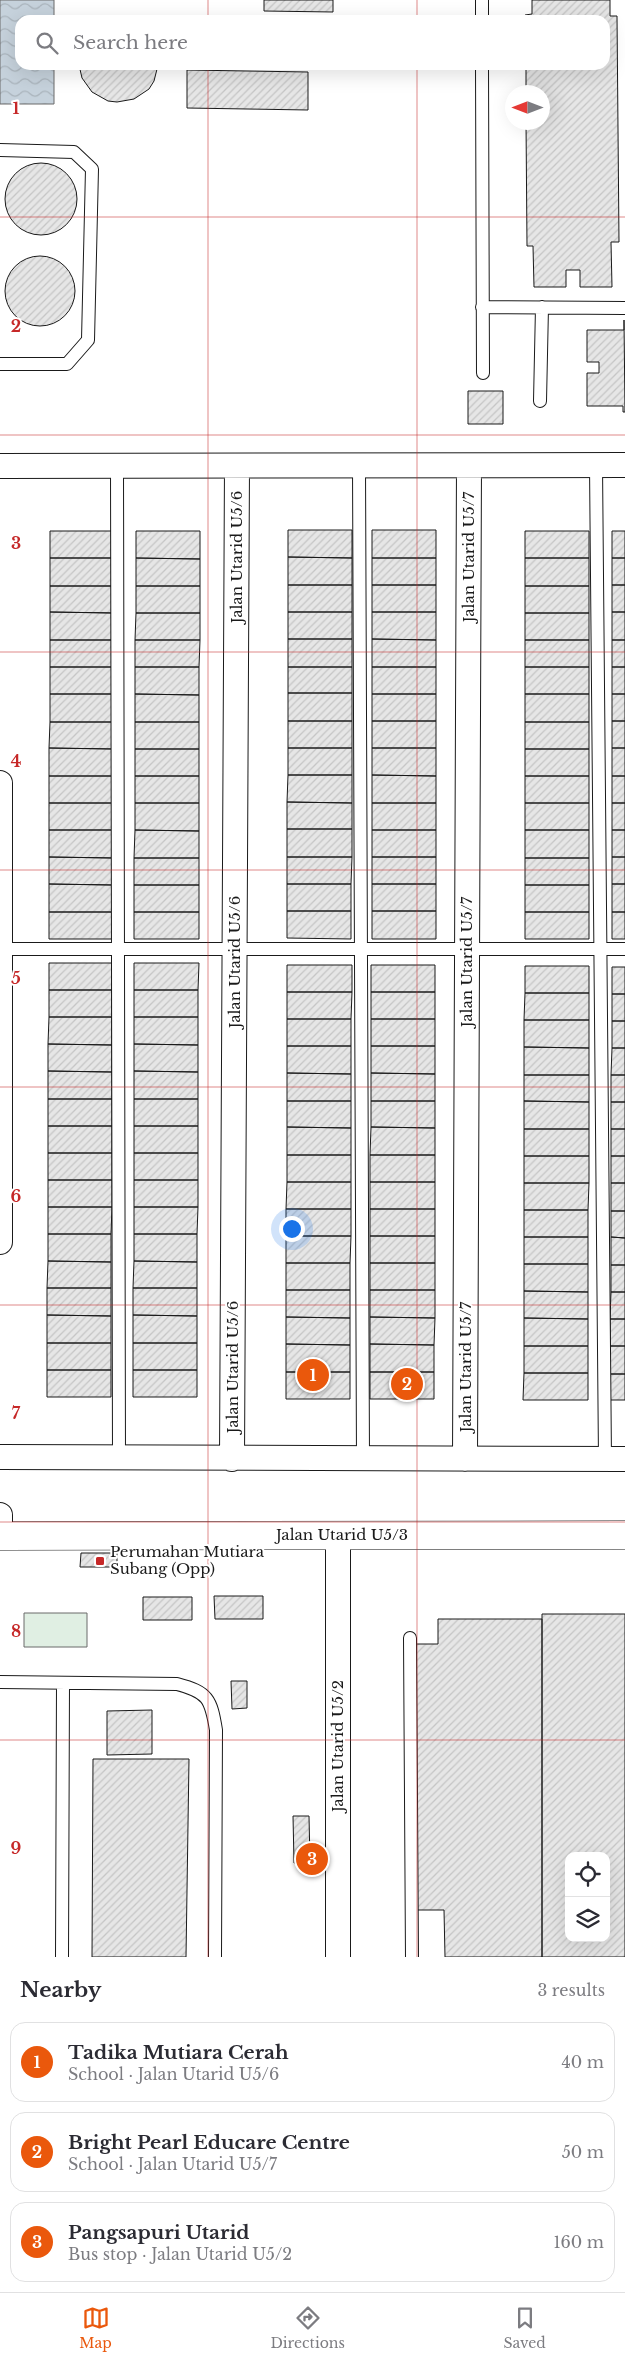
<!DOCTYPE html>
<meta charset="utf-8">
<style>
body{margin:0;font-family:"Libre Baskerville",serif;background:#f7f7f7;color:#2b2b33}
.controls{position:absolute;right:15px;bottom:15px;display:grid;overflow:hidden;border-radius:10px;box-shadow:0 5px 20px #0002}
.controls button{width:45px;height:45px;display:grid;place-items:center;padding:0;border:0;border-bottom:1px solid #e1e1e2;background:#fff;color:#2b2b33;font:25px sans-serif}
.compass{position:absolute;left:505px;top:85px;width:45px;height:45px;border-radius:50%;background:#fff;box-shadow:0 5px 20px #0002;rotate:270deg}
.you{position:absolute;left:291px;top:1228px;width:18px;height:18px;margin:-12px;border:4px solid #fff;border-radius:50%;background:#1a73e8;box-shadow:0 0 0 8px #1a73e833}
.badge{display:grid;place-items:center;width:32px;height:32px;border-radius:50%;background:#ea580c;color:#fff;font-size:16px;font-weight:700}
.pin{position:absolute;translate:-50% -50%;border:2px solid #fff;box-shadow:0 1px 5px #0006}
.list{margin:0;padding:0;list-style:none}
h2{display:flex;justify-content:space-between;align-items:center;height:65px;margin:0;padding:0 20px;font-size:21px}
h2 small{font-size:16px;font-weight:400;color:#7c7c81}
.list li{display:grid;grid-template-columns:32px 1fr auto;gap:15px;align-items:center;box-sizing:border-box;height:80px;margin:0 10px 10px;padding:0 10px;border:1px solid #e1e1e2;border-radius:15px}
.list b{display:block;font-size:19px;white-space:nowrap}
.list p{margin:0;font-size:16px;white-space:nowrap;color:#7c7c81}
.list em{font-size:16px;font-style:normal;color:#7c7c81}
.icon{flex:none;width:28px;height:28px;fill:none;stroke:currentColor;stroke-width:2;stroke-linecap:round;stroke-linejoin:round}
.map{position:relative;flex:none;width:625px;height:1957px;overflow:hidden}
.search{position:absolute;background:#fff;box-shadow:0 5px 20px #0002;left:15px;right:15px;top:15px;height:55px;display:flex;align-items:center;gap:12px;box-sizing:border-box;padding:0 18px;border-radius:15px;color:#7c7c81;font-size:19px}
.sheet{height:335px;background:#fff}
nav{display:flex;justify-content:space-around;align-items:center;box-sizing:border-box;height:70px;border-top:1px solid #e1e1e2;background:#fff;font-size:14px;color:#7c7c81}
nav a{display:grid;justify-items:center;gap:2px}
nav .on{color:#ea580c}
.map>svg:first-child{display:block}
.garden{fill:#e0efe3;stroke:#6a6a6a}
.water{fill:url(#water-waves);stroke:#6a6a6a}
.building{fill:url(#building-hatch);stroke:#1a1a1a;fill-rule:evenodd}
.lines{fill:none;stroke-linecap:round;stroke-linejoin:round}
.lane-casing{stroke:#1a1a1a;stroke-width:14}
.street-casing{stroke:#1a1a1a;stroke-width:26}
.secondary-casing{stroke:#1a1a1a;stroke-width:29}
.lane{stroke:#fff;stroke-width:12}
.street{stroke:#fff;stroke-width:24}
.secondary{stroke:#fff;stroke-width:28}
.grid{fill:none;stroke:#c62828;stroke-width:1;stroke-opacity:0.55}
.poi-dot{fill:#c62828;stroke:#fff;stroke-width:2}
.labels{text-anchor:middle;stroke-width:4;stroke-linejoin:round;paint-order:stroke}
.street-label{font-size:15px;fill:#1a1a1a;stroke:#fff}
.poi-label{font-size:15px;fill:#1a1a1a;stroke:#fff;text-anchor:start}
.grid-label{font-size:16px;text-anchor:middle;font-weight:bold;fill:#c62828;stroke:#fff;stroke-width:4;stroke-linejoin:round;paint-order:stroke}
</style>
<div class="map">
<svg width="625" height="1957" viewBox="0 0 625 1957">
<defs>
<pattern id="water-waves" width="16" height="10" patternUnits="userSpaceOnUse" patternTransform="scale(1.25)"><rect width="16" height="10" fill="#c6d2dc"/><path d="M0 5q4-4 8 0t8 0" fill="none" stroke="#aab4bc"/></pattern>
<pattern id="building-hatch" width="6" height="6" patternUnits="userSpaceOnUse" patternTransform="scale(1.25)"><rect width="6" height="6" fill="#e6e6e6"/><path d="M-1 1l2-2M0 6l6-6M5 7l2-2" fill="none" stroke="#c5c5c5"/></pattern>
</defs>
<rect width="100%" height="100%" fill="#fff"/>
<path class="garden" d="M24,1613H87V1647H24Z"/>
<path class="water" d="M0,0H54V20H20V65H54V104H0Z"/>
<path class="building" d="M264,0H333V12L264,11Z
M532,0H610V16H617L619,242H611L612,287H580V270H566V287H534L533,246H527L526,122H542V92H526V65H605V20H525V15L532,14Z
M79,65H158L154,81L149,89L134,99L117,102L108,101L92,92L82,78Z
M187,70L308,72V110L187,108Z
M5 199a36 36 0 1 1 72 0a36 36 0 1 1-72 0Z
M5 291a35 35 0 1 1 70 0a35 35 0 1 1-70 0Z
M624,320L625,412H623V406H587V373H599V362H587V330H624Z
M468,391H503V424H468Z
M288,530H352V558L288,557Z
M372,530H436V558H372Z
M50,531H114V558H50Z
M136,531H200V559L136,558Z
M525,531H589V558H525Z
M612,531H625V558H612Z
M288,557L352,558V585H288Z
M50,558H114V586H50Z
M136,558L200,559V586H136Z
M372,558H436V585H372Z
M525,558H589V586H525Z
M612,558H625V585H612Z
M288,585H352V612H288Z
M372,585H436V612H372Z
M612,585H625V612H612Z
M50,586H114V613L50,612Z
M136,586H200V613H136Z
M525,586H589V613H525Z
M50,612L114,613V640H50Z
M288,612H352V639H288Z
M372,612H436V640L372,639Z
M612,612H625V640H612Z
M136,613H200V640H135Z
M525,613H589V640H525Z
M288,639H352V667H288Z
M372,639L436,640V667H372Z
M50,640H114V667H50Z
M135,640H200L199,667H135Z
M525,640H589V667H525Z
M612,640H625V667H612Z
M50,667H114V694H50Z
M135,667H199V695L135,694Z
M288,667H352V693H288Z
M372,667H436V694H372Z
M525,667H589V694H525Z
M612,667H625V694H612Z
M288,693H352V721H288Z
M50,694H114V722H50Z
M135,694L199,695V722H135Z
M372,694H436V721H372Z
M525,694H589V722H525Z
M612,694H625V721H612Z
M288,721H352V748H288Z
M372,721H436V748H372Z
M612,721H625V748H612Z
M50,722H114V749L49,748Z
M135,722H199V749H135Z
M525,722H589V749H525Z
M49,748L114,749V776H49Z
M288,748H352V775H288Z
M372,748H436V776L372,775Z
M612,748H625V776H612Z
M135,749H199V776H135Z
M525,749H589V776H525Z
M288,775H352V803L287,802Z
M372,775L436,776V803H372Z
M49,776H114V803H49Z
M135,776H199V803H135Z
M525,776H589V803H525Z
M612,776H625V803H612Z
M287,802L352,803V829H287Z
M49,803H114V830H49Z
M135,803H199V831L135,830Z
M372,803H436V830H372Z
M525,803H589V830H525Z
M612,803H625V830H612Z
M287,829H352V857H287Z
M49,830H114V858L49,857Z
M135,830L199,831V858H134Z
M372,830H436V857H372Z
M525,830H589V858H525Z
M612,830H625V857H612Z
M49,857L114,858L113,885L49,884Z
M287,857H352L351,884H287Z
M372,857H436V884H372Z
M612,857H625V884H612Z
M134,858H199V885H134Z
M525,858H589V885H525Z
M49,884L113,885V912H49Z
M287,884H351V911H287Z
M372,884H436V911H372Z
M612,884H625V912H612Z
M134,885H199V912H134Z
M525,885H589V912H525Z
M287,911H351V939L287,938Z
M372,911H436V939H372Z
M49,912H113V939H49Z
M134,912H199V939H134Z
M525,912H589V939H525Z
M612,912H625V939H612Z
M49,963H113L112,990H49Z
M134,963H199L198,990H134Z
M287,965H352V992H287Z
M371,965H435V992H371Z
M525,966H589V993H525Z
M612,967H625V994H612Z
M49,990H112V1017H49Z
M134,990H198V1017H134Z
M287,992H352L351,1019H287Z
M371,992H435V1019H371Z
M525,993H589V1020H524Z
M612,994H625V1021H612Z
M49,1017H112V1045L48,1044Z
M134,1017H198V1045L134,1044Z
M287,1019H351V1046H287Z
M371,1019H435V1046H371Z
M524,1020H589V1048L524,1047Z
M612,1021H625V1048H612Z
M48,1044L112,1045V1072L48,1071Z
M134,1044L198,1045V1072L134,1071Z
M287,1046H351V1074L287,1073Z
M371,1046H435V1074L371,1073Z
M524,1047L589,1048V1075H524Z
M612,1048H625V1075H611Z
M48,1071L112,1072V1099H48Z
M134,1071L198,1072V1099H134Z
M287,1073L351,1074V1101H287Z
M371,1073L435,1074V1101H371Z
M524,1075H589V1102L524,1101Z
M611,1075H625V1102H611Z
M48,1099H112V1126H48Z
M134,1099H198V1126H134Z
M287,1101H351V1128L287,1127Z
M371,1101H435V1128L371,1127Z
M524,1101L589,1102V1129H524Z
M611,1102H625V1129H611Z
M48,1126H112V1153H48Z
M134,1126H198V1153H134Z
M287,1127L351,1128V1155H287Z
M371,1127L435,1128V1155H370Z
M524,1129H589V1156H524Z
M611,1129H625V1156H611Z
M48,1153H112V1180H48Z
M134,1153H198V1180H134Z
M287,1155H351V1182H287Z
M370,1155H435V1182H370Z
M524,1156H589V1183H524Z
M611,1156H625V1183H611Z
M48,1180H112V1207H48Z
M134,1180H198V1207H134Z
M287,1182H351V1209H286Z
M370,1182H435V1209H370Z
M524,1183H589L588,1210H524Z
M611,1183H625V1211H611Z
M48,1207H112L111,1234H48Z
M134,1207H198L197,1234H134Z
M286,1209H351V1236H286Z
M370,1209H435V1236H370Z
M524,1210H588V1237H524Z
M611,1211H625V1238L611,1237Z
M48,1234H111V1262L48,1261Z
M134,1234H197V1262L134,1261Z
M286,1236H351L350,1263H286Z
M370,1236H435V1263H370Z
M524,1237H588V1264H524Z
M611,1237L625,1238V1265H611Z
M48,1261L111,1262V1288H47Z
M134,1261L197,1262V1288H133Z
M286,1263H350V1290H286Z
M370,1263H435V1290H370Z
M524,1264H588V1292L524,1291Z
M611,1265H625V1292H611Z
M47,1288H111V1316L47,1315Z
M133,1288H197V1316L133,1315Z
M286,1290H350V1318L286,1317Z
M370,1290H435V1318L370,1317Z
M524,1291L588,1292V1319L524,1318Z
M611,1292H625V1319H610Z
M47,1315L111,1316V1343H47Z
M133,1315L197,1316V1343H133Z
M286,1317L350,1318V1345L286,1344Z
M370,1317L435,1318L434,1345L370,1344Z
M524,1318L588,1319V1346H524Z
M610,1319H625V1346H610Z
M47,1343H111V1370H47Z
M133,1343H197V1370H133Z
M286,1344L350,1345V1372H286Z
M370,1344L434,1345V1372H370Z
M524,1346H588V1373H524Z
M610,1346H625V1374H610Z
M47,1370H111V1397H47Z
M133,1370H197V1397H133Z
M286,1372H350V1399H286Z
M370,1372H434V1399H370Z
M524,1373H588V1400H523Z
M610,1374H625V1400H610Z
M81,1553H117V1567H80Z
M214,1596H263V1619H215Z
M143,1597H192V1620H143Z
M542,1614H625V1957H542ZM569,1856H606V1938H569Z
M438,1619H542V1957H445L444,1910H414V1644H438Z
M231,1681H247V1708L232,1709Z
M152,1710V1754L107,1755V1711Z
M93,1759H189L186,1957H92Z
M293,1816H309L310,1862L294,1863Z"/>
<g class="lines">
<g class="lane-casing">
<path id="lane" d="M482,0V20
M482,65L483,373
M0,150L74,152L92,169L88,340L67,364H0
M482,307L625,308
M540,401L542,307
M596,465L605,1459
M117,466L119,1458
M359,466L363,1458
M1,949H625
M410,1638L412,1957
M0,1682L177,1684C208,1692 211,1699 216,1730L215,1957
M62,1957L63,1683"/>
</g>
<g class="street-casing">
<path id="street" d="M0,466L625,465
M0,783V1242
M0,1457L625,1459
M232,1459L237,466
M465,1459L469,466
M0,1515V1536
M338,1535V1957"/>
</g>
<g class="secondary-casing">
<path id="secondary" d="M0,1536L625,1535"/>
</g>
<use href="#lane" class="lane"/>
<use href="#street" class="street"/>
<use href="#secondary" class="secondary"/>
</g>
<path class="grid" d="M208,0V20M417,0V20M208,65V1957M417,65V1957M0,217H625M0,435H625M0,652H625M0,870H625M0,1087H625M0,1305H625M0,1522H625M0,1740H625"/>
<rect class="poi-dot" x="95" y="1556" width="10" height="10" rx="2.5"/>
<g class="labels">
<g class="street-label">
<text transform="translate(237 557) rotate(-90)" y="5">Jalan Utarid U5/6</text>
<text transform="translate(469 557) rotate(-90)" y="5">Jalan Utarid U5/7</text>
<text transform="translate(235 962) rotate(-90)" y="5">Jalan Utarid U5/6</text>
<text transform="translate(467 962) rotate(-90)" y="5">Jalan Utarid U5/7</text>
<text transform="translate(233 1367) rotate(-90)" y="5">Jalan Utarid U5/6</text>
<text transform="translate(466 1367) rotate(-90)" y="5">Jalan Utarid U5/7</text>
<text x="342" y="1540">Jalan Utarid U5/3</text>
<text transform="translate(338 1746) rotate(-90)" y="5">Jalan Utarid U5/2</text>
</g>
<g class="poi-label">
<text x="110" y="1557">Perumahan Mutiara<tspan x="110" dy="17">Subang (Opp)</tspan></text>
</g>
</g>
<g class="grid-label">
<text x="16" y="114">1</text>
<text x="16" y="332">2</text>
<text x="16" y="549">3</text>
<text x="16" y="767">4</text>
<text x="16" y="984">5</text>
<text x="16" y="1202">6</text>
<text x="16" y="1419">7</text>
<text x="16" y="1637">8</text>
<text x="16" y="1854">9</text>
</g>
</svg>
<div class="controls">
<button><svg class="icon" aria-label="locate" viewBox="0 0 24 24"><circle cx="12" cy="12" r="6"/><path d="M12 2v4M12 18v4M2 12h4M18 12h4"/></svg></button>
<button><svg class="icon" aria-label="layers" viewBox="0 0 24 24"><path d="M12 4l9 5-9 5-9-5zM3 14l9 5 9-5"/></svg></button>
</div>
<svg class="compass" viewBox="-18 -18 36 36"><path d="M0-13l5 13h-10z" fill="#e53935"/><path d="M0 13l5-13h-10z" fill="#7c7c81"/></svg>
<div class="you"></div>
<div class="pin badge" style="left:313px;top:1375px">1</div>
<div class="pin badge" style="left:407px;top:1384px">2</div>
<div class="pin badge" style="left:312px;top:1859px">3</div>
<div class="search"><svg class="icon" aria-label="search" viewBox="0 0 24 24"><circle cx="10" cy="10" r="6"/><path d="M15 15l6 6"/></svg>Search here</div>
</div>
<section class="sheet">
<h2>Nearby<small>3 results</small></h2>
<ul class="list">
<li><span class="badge">1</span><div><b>Tadika Mutiara Cerah</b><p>School · Jalan Utarid U5/6</p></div><em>40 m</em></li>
<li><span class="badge">2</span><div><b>Bright Pearl Educare Centre</b><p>School · Jalan Utarid U5/7</p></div><em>50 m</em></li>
<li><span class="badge">3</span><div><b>Pangsapuri Utarid</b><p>Bus stop · Jalan Utarid U5/2</p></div><em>160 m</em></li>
</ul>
</section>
<nav>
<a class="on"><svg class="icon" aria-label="map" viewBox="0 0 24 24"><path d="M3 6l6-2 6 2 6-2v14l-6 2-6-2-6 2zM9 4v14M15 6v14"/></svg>Map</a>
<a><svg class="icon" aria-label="directions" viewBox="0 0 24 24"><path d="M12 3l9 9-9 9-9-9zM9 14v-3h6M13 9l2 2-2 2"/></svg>Directions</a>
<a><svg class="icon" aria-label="saved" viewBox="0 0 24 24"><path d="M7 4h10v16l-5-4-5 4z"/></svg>Saved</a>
</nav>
